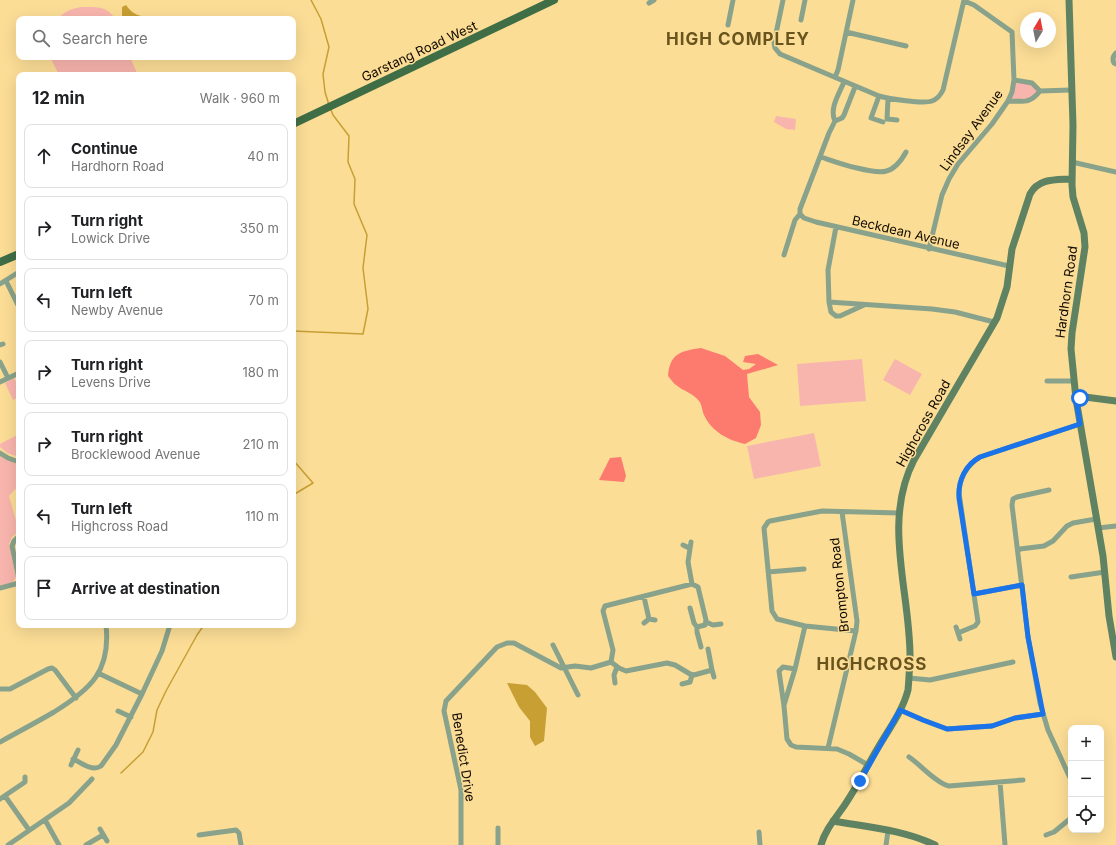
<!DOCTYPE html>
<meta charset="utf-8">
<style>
body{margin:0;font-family:Inter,sans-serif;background:#f6f6f6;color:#202124}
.controls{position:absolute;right:12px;bottom:12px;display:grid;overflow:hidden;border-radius:8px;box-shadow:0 4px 16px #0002}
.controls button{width:36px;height:36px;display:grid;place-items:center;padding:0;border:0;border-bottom:1px solid #e0e0e0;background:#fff;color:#202124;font:20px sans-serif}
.compass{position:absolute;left:1020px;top:12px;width:36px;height:36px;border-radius:50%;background:#fff;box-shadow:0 4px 16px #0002;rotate:10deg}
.stop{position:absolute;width:12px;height:12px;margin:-9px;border:3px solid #1a73e8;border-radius:50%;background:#fff}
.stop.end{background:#1a73e8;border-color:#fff;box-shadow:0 1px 4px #0008}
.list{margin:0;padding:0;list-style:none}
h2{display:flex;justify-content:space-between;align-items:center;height:52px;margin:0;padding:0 16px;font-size:17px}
h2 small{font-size:13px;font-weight:400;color:#757577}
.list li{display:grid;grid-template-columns:26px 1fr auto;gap:12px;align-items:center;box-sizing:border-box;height:64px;margin:0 8px 8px;padding:0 8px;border:1px solid #e0e0e0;border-radius:8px}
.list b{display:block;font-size:15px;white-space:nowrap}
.list p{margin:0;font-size:13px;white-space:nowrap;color:#757577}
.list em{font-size:13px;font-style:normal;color:#757577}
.icon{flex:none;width:22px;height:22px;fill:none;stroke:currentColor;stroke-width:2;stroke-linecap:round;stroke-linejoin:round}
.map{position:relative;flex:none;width:1116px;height:845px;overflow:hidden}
.search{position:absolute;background:#fff;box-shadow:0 4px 16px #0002;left:16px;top:16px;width:280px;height:44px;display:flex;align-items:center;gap:10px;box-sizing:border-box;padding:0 14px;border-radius:8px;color:#757577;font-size:15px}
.panel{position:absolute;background:#fff;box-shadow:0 4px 16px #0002;left:16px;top:72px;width:280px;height:556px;border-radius:8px}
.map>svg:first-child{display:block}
.green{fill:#f8b5ad}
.forest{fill:#fd7a6e}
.water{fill:#c79f33}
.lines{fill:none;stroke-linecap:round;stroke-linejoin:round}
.stream{stroke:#c79f33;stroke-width:1.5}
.street{stroke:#89a28b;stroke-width:5}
.secondary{stroke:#5f8362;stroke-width:7}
.primary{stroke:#3f6d45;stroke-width:8}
.route{stroke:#1a73e8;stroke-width:5}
.labels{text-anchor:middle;stroke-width:3;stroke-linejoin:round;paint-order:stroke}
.street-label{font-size:13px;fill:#120a00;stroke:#fbdd96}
.district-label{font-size:17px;font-weight:bold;letter-spacing:1px;fill:#69541e;stroke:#fbdd96}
</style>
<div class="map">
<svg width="1116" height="845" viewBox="0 0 1116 845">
<rect width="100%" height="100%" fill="#fbdd96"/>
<path class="green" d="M82,7C96,7 108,6 115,19H58C64,11 73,8 82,7Z
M50,57H130L138,75H59Z
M1014,80L1029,82L1040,91L1035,97L1008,101Z
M776,116L796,119L795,130L786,129L774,122Z
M862,359L866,401L800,406L797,364Z
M895,359L922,374L910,395L883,380Z
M14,378L19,388V397L13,400L5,383Z
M814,433L821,466L754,479L747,446Z
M19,434V457L7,453L0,447V444Z
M0,456L5,459L19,465V485L9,496L19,531L12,537L9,544L16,577L13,582L0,586Z"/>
<path class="forest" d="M701,348L725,356L743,370L749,369L756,364L743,362L745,356L758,354L778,365L747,374L749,397L760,412L761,425L756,438L745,444C728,440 712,432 704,415C702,411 702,404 699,401C693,393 683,391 676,385C673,383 671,379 668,376C670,353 681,351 701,348Z
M621,457L626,476L624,482L599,480L610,458Z"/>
<path class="water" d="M126,5C132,14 138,16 149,17L151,19H122V7Z
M507,683L527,685L535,692L547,708L544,741L535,746L530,737V721L519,707Z"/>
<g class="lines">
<path class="stream" d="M311,0L321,19L329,47L323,74L325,92L329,105
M293,331L363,334L368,309L363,268L367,235L354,204L355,179L348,162L349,136L333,115L331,110
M293,460L313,483L293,495
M121,773L143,752L153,732L157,710L166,691L197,635L204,625"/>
<path class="street" d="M783,0L774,43L775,48L780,54L879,96C889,99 923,104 932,101C938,99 941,94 943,90L964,0
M649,3L654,0
M801,20L805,0
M728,25L733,0
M846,32L906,46
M1116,53C1113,56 1112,59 1114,63L1116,64
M835,77L838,70L853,0
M1014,80L1032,83L1040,91
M879,96L871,118L883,122
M888,99L887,119L897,120
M1008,101C1023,101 1030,104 1040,91L1071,90
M835,121C829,109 839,94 844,82
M821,157C833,161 844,165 857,168C881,174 893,176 906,152
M1072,162L1116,172
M800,214L804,218L816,222L1009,266
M800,214V209L829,133L835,121L842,118L844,115L855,87
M836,227L828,270L829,302L932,309L955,312L994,322
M929,249L942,195L949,179L958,164L992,124L1008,101L1012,92L1014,80L1012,32L974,5L964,1
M784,255L795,220L800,214
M6,281L19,307
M0,284L19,272
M829,302L831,312L836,316H840L864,305
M0,345L3,344
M0,362L8,378
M1047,381H1074
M0,382L19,373
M0,453L8,458L19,462
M1049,490L1017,497L1013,499L1012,505L1028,637L1040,703L1048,730L1071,780
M1098,528L1116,526
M19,536L14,541L12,546L19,579
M691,542L688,562L692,584
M683,545L689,548
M1018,551L1020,549L1044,546L1053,541L1067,526L1073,523L1096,519
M768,572L804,569
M1071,577L1105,572
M0,588L19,583
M974,594L1022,585
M644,597L649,619L655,620
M690,608L694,623L697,627V632L701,647
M706,622L713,625L721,624
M644,623L649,619
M805,626L795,669L783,667L779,671L784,706L787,739L791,745L796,747L837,749L849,754L868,765
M956,627L960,639
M856,631L805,626L777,619L772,611L764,528L768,522L770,521L822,511L899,513
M958,633L975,626L978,622L959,493C959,478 968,464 980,457L1080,424
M553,645L578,695
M611,662L619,668L626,671L667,663L675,665L690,674L694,675L712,670L708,649
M712,670L714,677
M98,673L142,694L162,651L170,625
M909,678L930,680L1013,662
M615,683L614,675L617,667
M682,684L690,682L692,675
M0,689H10L48,669L52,668L55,670L76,698
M784,705L795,669
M900,710L923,720L947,729L992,726L1015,718L1043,714
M118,711L131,717
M0,742C18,732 37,722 54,712C91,689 111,671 106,625
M828,748L856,631L857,621L842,512
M909,757C921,765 936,783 949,786L1023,780
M73,759C82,763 92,772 101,766L116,745L142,694
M71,765L78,750
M1000,782L1005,845
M5,796L29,830
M0,799L25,782V777
M45,820L59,845
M100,829L107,841
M759,832L760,845
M199,835L236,830L239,833L241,845
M1046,835L1054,832L1071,818
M8,845L69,803L92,779
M86,845L103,835
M461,845V790L444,711L446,701L497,647L507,643H514L561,668L575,666L591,668L611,662L613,650L603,611L605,606L692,584L698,587L706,620L705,625L697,627
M498,845V828
M886,845L888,831"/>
<path class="secondary" d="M1069,0L1073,125L1072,185L1073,197L1084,233L1085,247L1072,333L1071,349L1076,399L1103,556L1109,616L1116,657
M1076,399L1085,397L1116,401
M833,821C867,827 904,830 935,845
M821,845C825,830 835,819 844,806C857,787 867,766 879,746C889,729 903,710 908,690C909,681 909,672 910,663C912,596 881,524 914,460L997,318L1007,287L1012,249L1030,194C1039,178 1055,180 1071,179"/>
<path class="primary" d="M293,124L554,0
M0,262L19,254"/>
</g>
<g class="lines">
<path class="route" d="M860,781L900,710L923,720L947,729L992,726L1015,718L1043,714L1028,637L1022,585L974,594L959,498C958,481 965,465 980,457L1080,424L1076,399L1080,398"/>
</g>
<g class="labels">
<g class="street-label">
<text transform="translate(419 51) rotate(-25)" y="5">Garstang Road West</text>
<text transform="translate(971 130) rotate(-54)" y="5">Lindsay Avenue</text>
<text transform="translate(906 232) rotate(13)" y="5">Beckdean Avenue</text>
<text transform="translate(1066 292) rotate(-82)" y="5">Hardhorn Road</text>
<text transform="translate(923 423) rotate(-61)" y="5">Highcross Road</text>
<text transform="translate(839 585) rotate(-96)" y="5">Brompton Road</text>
<text transform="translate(464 757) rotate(81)" y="5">Benedict Drive</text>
</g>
<g class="district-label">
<text x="738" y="45">HIGH COMPLEY</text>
<text x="872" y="670">HIGHCROSS</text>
</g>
</g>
</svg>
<div class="controls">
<button>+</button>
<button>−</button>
<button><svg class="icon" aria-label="locate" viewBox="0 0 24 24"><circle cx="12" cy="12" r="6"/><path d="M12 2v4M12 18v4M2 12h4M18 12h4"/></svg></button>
</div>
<svg class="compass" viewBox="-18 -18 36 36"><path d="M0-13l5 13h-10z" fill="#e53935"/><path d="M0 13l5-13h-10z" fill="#757577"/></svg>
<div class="stop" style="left:1080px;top:398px"></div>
<div class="stop end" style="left:860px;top:781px"></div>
<div class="search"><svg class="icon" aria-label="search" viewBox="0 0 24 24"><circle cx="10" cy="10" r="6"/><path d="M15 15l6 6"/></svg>Search here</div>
<section class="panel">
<h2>12 min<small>Walk · 960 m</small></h2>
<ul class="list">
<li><svg class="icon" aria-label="ahead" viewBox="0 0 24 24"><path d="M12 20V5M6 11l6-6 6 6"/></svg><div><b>Continue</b><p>Hardhorn Road</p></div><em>40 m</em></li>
<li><svg class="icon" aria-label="right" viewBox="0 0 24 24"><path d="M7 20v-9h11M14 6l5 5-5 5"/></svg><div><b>Turn right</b><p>Lowick Drive</p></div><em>350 m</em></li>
<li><svg class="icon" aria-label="left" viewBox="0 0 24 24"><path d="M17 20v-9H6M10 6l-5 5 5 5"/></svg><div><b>Turn left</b><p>Newby Avenue</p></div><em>70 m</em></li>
<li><svg class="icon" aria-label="right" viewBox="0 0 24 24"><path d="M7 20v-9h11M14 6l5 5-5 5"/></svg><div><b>Turn right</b><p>Levens Drive</p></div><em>180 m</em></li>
<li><svg class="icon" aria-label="right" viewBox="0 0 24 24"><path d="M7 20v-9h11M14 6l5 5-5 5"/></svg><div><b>Turn right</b><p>Brocklewood Avenue</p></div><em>210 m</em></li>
<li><svg class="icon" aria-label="left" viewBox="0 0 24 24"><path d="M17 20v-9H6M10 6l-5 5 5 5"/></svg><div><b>Turn left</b><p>Highcross Road</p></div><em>110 m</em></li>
<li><svg class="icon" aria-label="arrive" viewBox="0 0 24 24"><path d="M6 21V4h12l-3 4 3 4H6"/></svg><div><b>Arrive at destination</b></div></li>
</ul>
</section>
</div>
